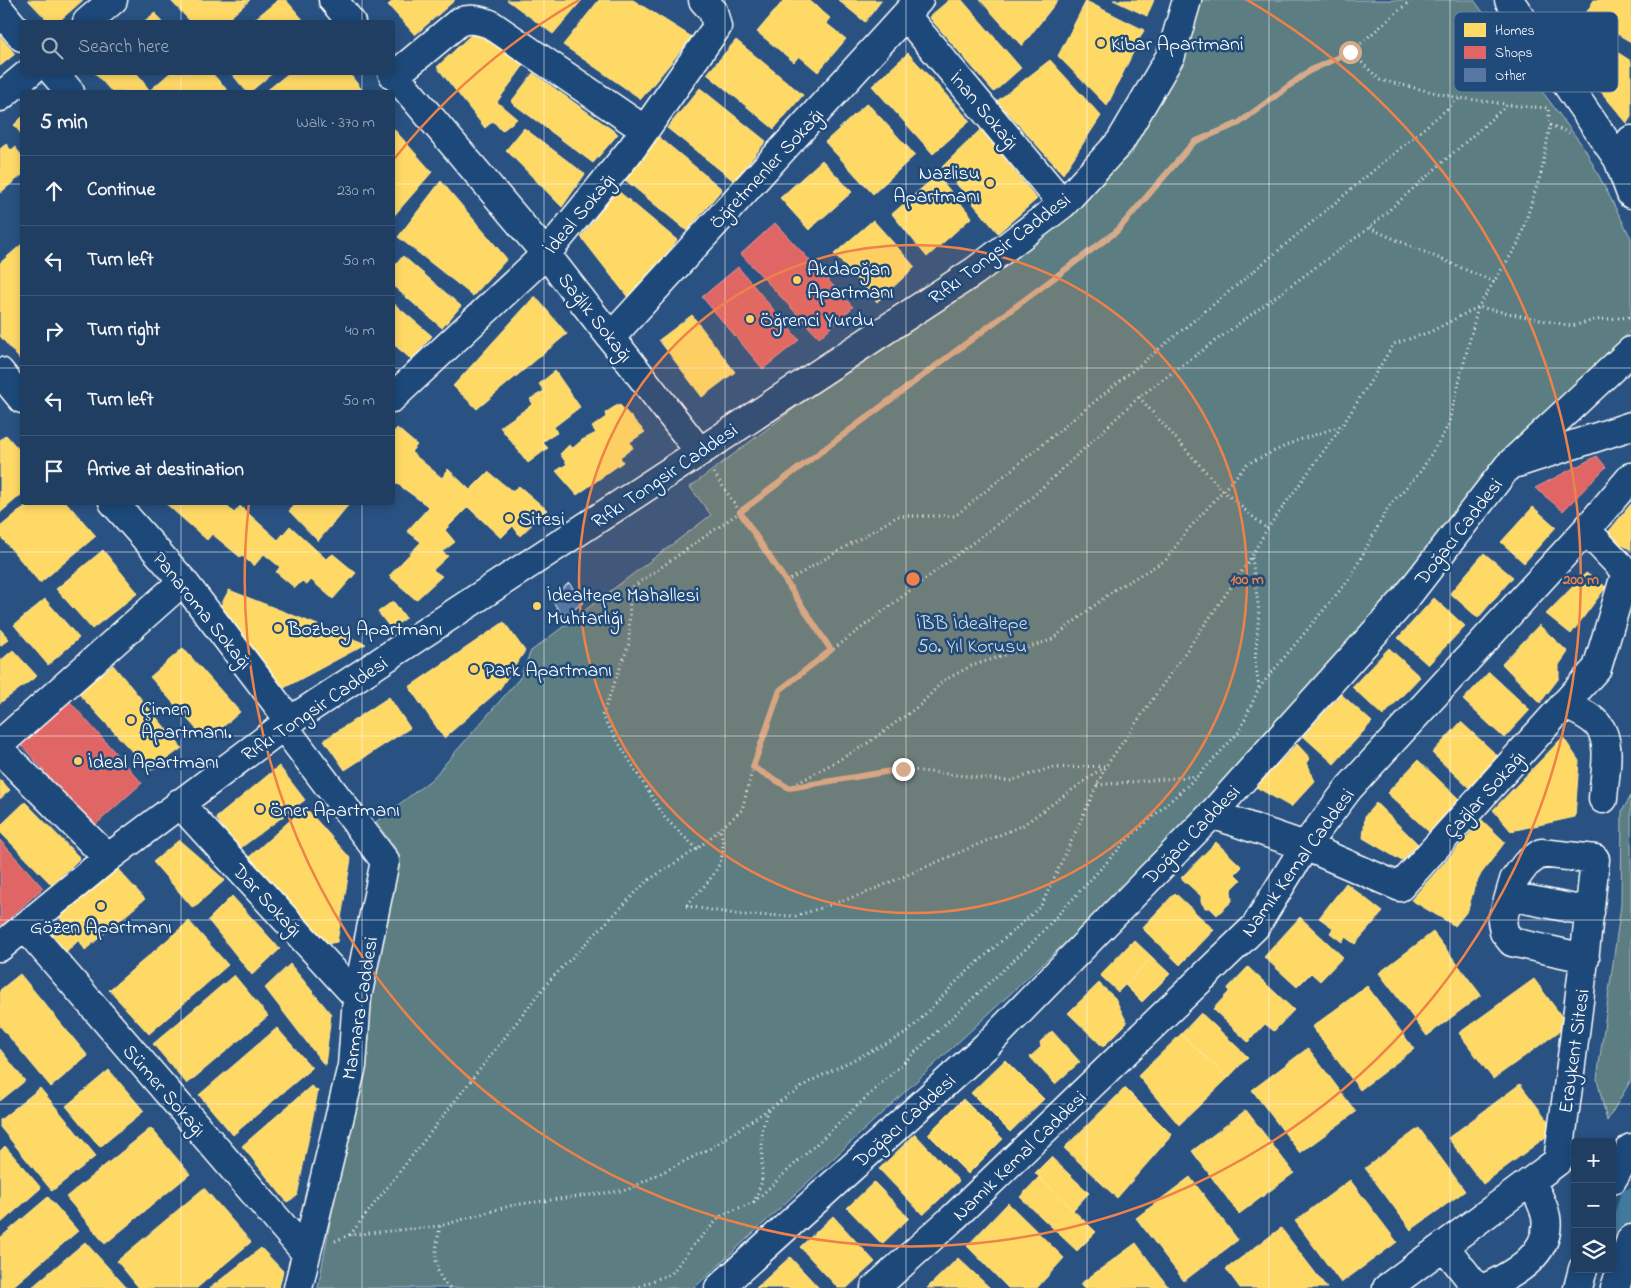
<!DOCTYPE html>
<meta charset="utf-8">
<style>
body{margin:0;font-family:"Indie Flower",sans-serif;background:#274568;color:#f1f3f6}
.controls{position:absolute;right:15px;bottom:15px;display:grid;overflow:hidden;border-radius:5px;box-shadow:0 2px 8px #0003}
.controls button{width:45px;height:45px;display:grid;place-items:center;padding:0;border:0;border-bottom:1px solid #3c5777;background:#1f3e62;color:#f1f3f6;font:25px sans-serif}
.stop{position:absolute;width:15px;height:15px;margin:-11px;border:4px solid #d6ab8b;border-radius:50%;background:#fff}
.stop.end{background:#d6ab8b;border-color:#fff;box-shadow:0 1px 5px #0008}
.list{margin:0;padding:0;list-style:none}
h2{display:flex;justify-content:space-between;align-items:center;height:65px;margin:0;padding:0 20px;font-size:21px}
h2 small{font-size:16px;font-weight:400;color:#a1aebe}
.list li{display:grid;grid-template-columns:32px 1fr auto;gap:15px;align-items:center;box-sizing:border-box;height:70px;padding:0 20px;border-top:1px solid #3c5777}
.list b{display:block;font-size:19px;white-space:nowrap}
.list em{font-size:16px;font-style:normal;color:#a1aebe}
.icon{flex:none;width:28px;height:28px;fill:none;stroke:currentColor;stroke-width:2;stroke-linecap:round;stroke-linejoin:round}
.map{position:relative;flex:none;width:1631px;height:1288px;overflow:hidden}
.search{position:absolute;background:#1f3e62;box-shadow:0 2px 8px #0003;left:20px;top:20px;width:375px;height:55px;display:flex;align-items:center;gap:12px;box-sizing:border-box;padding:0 18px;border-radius:5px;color:#a1aebe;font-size:19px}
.panel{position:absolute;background:#1f3e62;box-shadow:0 2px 8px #0003;left:20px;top:90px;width:375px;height:415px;border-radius:5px}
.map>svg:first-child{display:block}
.green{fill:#5c7d81;stroke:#aebec0}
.homes{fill:#ffd966;stroke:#ffe494}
.shops{fill:#e06666;stroke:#e99494}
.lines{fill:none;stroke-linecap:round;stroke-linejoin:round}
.canal{stroke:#437a9f;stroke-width:24}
.building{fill:#5876a4;stroke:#fff}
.minor-casing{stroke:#fff;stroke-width:31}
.highway-casing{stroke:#fff;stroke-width:31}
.path{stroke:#fff;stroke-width:3;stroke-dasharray:1 4;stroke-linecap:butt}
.minor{stroke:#1f4a7a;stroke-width:28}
.highway{stroke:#1f4a7a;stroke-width:28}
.route{stroke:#d6ab8b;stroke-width:6}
.grid{fill:none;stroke:#fff;stroke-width:1;stroke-opacity:0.55}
.ring{fill:none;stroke:#ee8249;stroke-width:2.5}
.poi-dot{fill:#ffd166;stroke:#1f4a7a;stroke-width:2}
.labels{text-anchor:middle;stroke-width:5;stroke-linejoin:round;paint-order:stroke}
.poi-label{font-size:20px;fill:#fff;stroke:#1f4a7a;text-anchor:start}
.street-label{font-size:20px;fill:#fff;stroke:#1f4a7a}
.park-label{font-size:20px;fill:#d6dee0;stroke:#1f4a7a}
.key{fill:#1f4a7a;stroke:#6280a2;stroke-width:1}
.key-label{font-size:14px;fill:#fff}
.centre{fill:#ee8249;stroke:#1f4a7a;stroke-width:2.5}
.ring-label{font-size:15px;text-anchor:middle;font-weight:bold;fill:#ee8249;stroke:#1f4a7a;stroke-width:5;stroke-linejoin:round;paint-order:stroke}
</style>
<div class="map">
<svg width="1631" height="1288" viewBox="0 0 1631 1288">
<rect width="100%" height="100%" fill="#295282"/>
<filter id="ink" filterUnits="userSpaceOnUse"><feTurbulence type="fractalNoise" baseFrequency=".02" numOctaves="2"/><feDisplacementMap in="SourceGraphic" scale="10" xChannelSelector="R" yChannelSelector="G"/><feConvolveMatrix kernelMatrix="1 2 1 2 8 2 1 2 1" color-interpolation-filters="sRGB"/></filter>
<g filter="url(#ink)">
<path class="green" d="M1198,0H1474L1585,149L1631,238V330L1227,785L1080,929L694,1288H318L398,852L376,822L432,779L519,679L531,651L711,515L690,487L1132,154Z
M1631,796V1080L1607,1121L1597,1079L1621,905L1622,811Z"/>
<path class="homes" d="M28,0H83L58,22H49Z
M170,0H250L225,22H191Z
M278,0H286L305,22H251Z
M394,0H455L415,35L388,5Z
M507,0H582L553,34Z
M599,0H633L692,37L641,99L563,45Z
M784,0H809L830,18L826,23L846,39L818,72L799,56L794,62L757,32Z
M838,0H882L865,22Z
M949,0H962L1021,68L994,92L929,17Z
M980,0H1058L1022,46Z
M1113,0H1154L1147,16Z
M1594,0H1631V42L1585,15Z
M1086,1L1144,30L1107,106L1058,56Z
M155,13L162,22H143Z
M1576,26L1631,61V117L1627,123L1562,45Z
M476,30L524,65L497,102L517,119L502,131L493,121L485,128L437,67Z
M0,36L15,54L0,66Z
M736,40L803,95L774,129L707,74Z
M908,53L970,121L933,154L872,86Z
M1050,60L1101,116L1063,174L997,101Z
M94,72H136L150,91L112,92Z
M171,72H211L229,92H148Z
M230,72H274L250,92H247Z
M290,72H348L364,92H265Z
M533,73L618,134L593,163L511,102Z
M700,88L766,141L734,181L667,128Z
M867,103L915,155L873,194L825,142Z
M22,117V135L14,125Z
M392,127L432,172L392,218Z
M524,128L585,174L562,207L506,150Z
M981,129L1037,199L998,233L942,167Z
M659,137L722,189L687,231L624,179Z
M6,144L11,150L15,147L22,156V175L0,193V149Z
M822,160L852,192L809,230L780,198Z
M937,175L972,217L927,257L892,214Z
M441,181L507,259L473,296L398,237Z
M617,190L677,240L630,300L581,237Z
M873,220L915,267L877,302L834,254Z
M22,244V362L0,336V263Z
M403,256L461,306L442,328L392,285V269Z
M535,296L567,334L477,409L453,386Z
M392,302L432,336L412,360L392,343Z
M692,315L735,372L702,397L659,340Z
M555,371L580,407L554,427L557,433L542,442L548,448L528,463L500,427L533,404L530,399L544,391L539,384Z
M619,404L645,432L630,442L633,448L620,457L623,462L577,495L556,471L567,464L560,454L569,445L573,448L582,440L596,433L592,427L606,417L605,413Z
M397,428L417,445L411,452L442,478L448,469L470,490L488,472L512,491L519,486L547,510L520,536L513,526L501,538L468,507L445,530L455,542L442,552L448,556L433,570L442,576L416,600L389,576L421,542L407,531L429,507L392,480V434Z
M6,435L22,453V494L0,513V440Z
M30,502H66L96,536L40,583L0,536V527Z
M164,502H223L234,513L240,506L278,540L290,526L326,559L333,554L356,573L333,599L311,580L307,585L302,581L295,588L276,572L280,567L264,554L254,566L241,555L240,557L212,534L207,540Z
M297,502H351L318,541L289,511Z
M1631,504V550L1606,535Z
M1533,507L1556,527L1524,563L1501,542Z
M103,550L138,593L92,629L56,589Z
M1484,553L1513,577L1478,618L1450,593Z
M1586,573L1606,587L1571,634L1546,614Z
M229,590L366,644L284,688L217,612Z
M1434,598L1465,626L1428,665L1398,638Z
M45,599L79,638L48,665L14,625Z
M393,601L406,618L391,629L378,612Z
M504,622L525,651L499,690L444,738L409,687Z
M1539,625L1568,652L1559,665V678L1540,703L1502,664Z
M0,629L9,639L0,646Z
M183,648L240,712L207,741L150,677Z
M1389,648L1420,677L1383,716L1352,687Z
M13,650L37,676L0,703V661Z
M113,665L182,748L150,771L78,693Z
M1489,672L1530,710L1504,738L1463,700Z
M1341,694L1372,722L1334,764L1303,736Z
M389,697L410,728L345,770L324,740Z
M1461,722L1499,757L1470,789L1432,753Z
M1563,737L1579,761L1575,817L1511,831L1493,810Z
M1297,744L1310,758L1306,763L1315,781L1291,807L1256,787Z
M1418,760L1459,799L1429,832L1387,793Z
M279,766L305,800L238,850L216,818Z
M0,779L10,790L0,799Z
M25,802L80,858L52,885L0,832V826Z
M1376,803L1418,844L1402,861L1363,838L1365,816Z
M305,807L351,859L337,942L321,945L248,858Z
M1482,820L1505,842L1481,874L1474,888L1468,910L1455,926L1411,900Z
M179,840L225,880L193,908L153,862Z
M1216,842L1242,867L1235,874L1241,880L1231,890L1232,901L1217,915L1210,908H1205L1201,902V896L1181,878Z
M114,865L145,899L85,950L79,940L63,955L47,936L63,922L56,913Z
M1346,883L1383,912L1355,944L1345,937L1342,942L1330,933L1333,928L1319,918Z
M1175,893L1214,930L1180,965L1142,928Z
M232,896L280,949L252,975L208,920Z
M1300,917L1343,957L1320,981L1311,973L1297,987L1264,957Z
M189,921L228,965L149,1034L109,990Z
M1433,932L1481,995L1427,1036L1379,973Z
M1134,940L1152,957L1118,992L1100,975Z
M1152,957L1170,974L1142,1002L1125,985Z
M290,964L331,1014L325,1066L265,988Z
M1248,967L1294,1010L1274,1031L1265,1024L1248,1042L1213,1009L1229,992L1228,988Z
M20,974L88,1056L51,1087L0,1026V990Z
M234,975L268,1016L187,1084L153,1044Z
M1534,979L1568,1025L1493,1079L1459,1033Z
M1099,983L1115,998L1127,1023L1103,1047L1068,1013Z
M1367,986L1414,1049L1360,1090L1312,1027Z
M1201,1013L1248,1057L1228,1078L1181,1034Z
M277,1028L312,1068L233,1135L199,1095Z
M1052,1031L1080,1062L1055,1084L1030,1057L1041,1047L1040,1042Z
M1181,1034L1228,1078L1179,1125L1138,1076Z
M1308,1048L1356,1112L1300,1153L1252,1090Z
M0,1049L25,1081L0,1101Z
M1005,1060L1044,1099L1010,1132L971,1093Z
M109,1070L144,1111L100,1147L66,1106Z
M1520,1084L1555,1130L1483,1184L1448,1138Z
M311,1086L318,1091L297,1196L287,1202L242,1146Z
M40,1088L96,1156L52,1191L0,1127V1120Z
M1125,1088L1172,1135L1117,1198L1064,1148Z
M963,1099L1003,1139L968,1174L928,1134Z
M1246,1110L1294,1173L1239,1214L1192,1151Z
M151,1128L190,1174L105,1244L66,1197Z
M1419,1128L1465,1191L1411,1230L1365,1168Z
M915,1134L959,1181L923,1215L879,1169Z
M5,1146L41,1188L0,1224V1151Z
M1051,1157L1089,1193L1073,1210L1035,1173Z
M1039,1177L1096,1232L1077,1251L1020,1197Z
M1190,1177L1238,1240L1184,1281L1136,1218Z
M1350,1180L1397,1242L1341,1283L1295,1221Z
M874,1182L909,1218L882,1244L847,1208Z
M204,1188L251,1242L197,1288H139L117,1261Z
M48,1197L78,1231L11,1288H0V1238Z
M1008,1203L1064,1258L1037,1288H1008L967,1246Z
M833,1216L875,1262L847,1288H838L800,1247Z
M1281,1228L1327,1288H1240L1226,1269Z
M85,1242L127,1288H31Z
M1136,1243L1169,1288H1083L1080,1284Z
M261,1248L283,1271L279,1288H210Z
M790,1257L819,1288H756Z
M958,1258L990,1288H927Z"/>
<path class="shops" d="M775,223L853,307L819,338L741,254Z
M738,267L799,340L763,369L702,297Z
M1597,456L1606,467L1563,511L1535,488Z
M65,696L142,783L93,827L15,738Z
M0,840L43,888L2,925L0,923Z"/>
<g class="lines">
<path class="canal" d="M1614,1259L1631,1200"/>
</g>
<path class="building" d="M569,583L584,602L564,617L550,598Z"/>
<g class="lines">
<g class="minor-casing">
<path id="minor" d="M333,0L351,22
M1509,0L1618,159
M0,10L22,37
M906,16L1063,204
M87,22L113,0
M53,72L70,92
M392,72L546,254L699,451
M394,76L459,22C470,18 479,20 490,24L645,130
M0,97L30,72
M1631,140L1618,159L1631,194
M612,336L919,0
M0,372L22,399
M392,398L546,254L633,147L717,27L713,11L703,0
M1517,463L1631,426
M113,502L183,581L290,721
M1564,704C1575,710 1590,715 1598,725C1613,742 1604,778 1603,799
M284,727L385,861L357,997L352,1066L298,1288
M0,744L183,581
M0,750L108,858
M179,803L357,997
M1212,814L1305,846L1400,887L1597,668L1626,572L1586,530
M1510,896L1590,912
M25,927L306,1253
M0,947L108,858L290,721L975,271L1063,204L1120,142L1171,55L1187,0
M1444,1246L1477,1288
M719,1288L986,1046L1212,814L1405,599L1508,466L1631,351
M875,1288L953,1218L1255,927L1305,846L1349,788L1586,530L1631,477
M1387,1288L1558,1161C1572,1060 1585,960 1595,859L1541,853L1526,864L1514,880L1502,921L1504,932L1512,942L1585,958
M1485,1288C1512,1275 1552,1254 1546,1217C1544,1205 1536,1192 1531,1181"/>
</g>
<g class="highway-casing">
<path id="highway" d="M1612,1180L1631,1148
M1578,1288L1583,1269
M1615,1288L1631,1239"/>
</g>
<path class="path" d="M1351,52L1380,80L1459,98
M1369,228L1494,282
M1139,397L1222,490L1267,529
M714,473L740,512L1117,231L1194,142L1239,123L1309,71L1351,52L1411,0
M786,582L898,516H955L1242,281L1460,98L1506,104
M1259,688L1350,578L1389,506L1421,471L1448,426L1478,307L1572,326L1595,320L1631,317
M753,767L789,788L903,769L1010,781L1050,768L1105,766
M1097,785L1198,776L1239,732L1259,688L1255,661L1259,612L1252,557
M789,788L865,745L920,705L943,681L971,666L1051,640L1114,590L1166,560L1186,532L1247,464L1296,441L1341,426
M697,849L665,818L602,716L629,644L630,589L740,512L831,650
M687,905C708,881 731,864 720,829
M686,906L742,915L796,916L863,894L1023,825L1104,767
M754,1202L1031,944L1130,837L1198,776
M440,1226C436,1249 430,1271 450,1288
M350,1235L549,981L647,881L697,849L742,810L753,767L780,690L1030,499L1139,397L1369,228L1507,105L1548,108L1550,125L1569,133
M335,1241L349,1235L440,1226L513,1205L627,1190L711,1148L809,1082L907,1033L959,979L1041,906L1106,766L1247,564L1267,529L1342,426L1394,344L1430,332L1478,307L1519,242L1542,170L1550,125
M635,1288L672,1273L690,1249L722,1215L754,1202L762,1181V1131L767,1111"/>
<use href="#minor" class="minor"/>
<use href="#highway" class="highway"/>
</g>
</g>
<g class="lines" filter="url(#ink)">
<path class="route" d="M903,769L789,788L753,767L780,690L831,650L740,512L1117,231L1194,142L1239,123L1309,71L1350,52"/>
</g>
<path class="grid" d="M181,0V22M362,0V22M544,0V1288M725,0V1288M906,0V1288M1087,0V1288M1269,0V1288M1450,0V1288M181,72V92M362,72V92M0,184H22M392,184H1631M0,368H22M392,368H1631M181,502V1288M362,502V1288M0,552H1631M0,736H1631M0,920H1631M0,1104H1631"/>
<circle cx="913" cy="579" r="334" fill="#ee8249" fill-opacity=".12"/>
<g class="ring">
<circle cx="913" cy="579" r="334"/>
<path d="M394 159A668 668 0 0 1 579 0M1247 0A668 668 0 1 1 249 503"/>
</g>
<g class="poi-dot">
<circle cx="1101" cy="43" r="5"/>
<circle cx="990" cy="183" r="5"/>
<circle cx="797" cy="280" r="5"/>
<circle cx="750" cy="319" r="5"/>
<circle cx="509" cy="518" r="5"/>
<circle cx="537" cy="606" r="5"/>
<circle cx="278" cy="628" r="5"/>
<circle cx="474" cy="669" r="5"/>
<circle cx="131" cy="720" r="5"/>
<circle cx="78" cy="761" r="5"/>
<circle cx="260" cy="809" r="5"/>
<circle cx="101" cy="906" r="5"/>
</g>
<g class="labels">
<g class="poi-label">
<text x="1111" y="50">Kibar Apartmani</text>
<text x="980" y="179" text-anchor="end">Nazlisu<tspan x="980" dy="23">Apartmanı</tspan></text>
<text x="807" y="275">Akdaoğan<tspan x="807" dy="23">Apartmanı</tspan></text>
<text x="760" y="326">Öğrenci Yurdu</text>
<text x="519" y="525">Sitesi</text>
<text x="547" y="601">İdealtepe Mahallesi<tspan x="547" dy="23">Muhtarlığı</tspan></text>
<text x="288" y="635">Bozbey Apartmanı</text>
<text x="484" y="676">Park Apartmanı</text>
<text x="141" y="715">Çimen<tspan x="141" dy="23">Apartmanı.</tspan></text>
<text x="88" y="768">İdeal Apartmanı</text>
<text x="270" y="816">Öner Apartmanı</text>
<text x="101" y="933" text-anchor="middle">Gözen Apartmanı</text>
</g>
<g class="street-label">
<text transform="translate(985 110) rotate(50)" y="7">İnan Sokağı</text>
<text transform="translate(766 168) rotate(-47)" y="7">Öğretmenler Sokağı</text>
<text transform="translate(579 213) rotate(-50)" y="7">İdeal Sokağı</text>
<text transform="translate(999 248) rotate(-37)" y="7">Rıfkı Tongsir Caddesi</text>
<text transform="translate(596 317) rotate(52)" y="7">Sağlık Sokağı</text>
<text transform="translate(664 475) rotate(-34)" y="7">Rıfkı Tongsir Caddesi</text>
<text transform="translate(1458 531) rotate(-52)" y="7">Doğacı Caddesi</text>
<text transform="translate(203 610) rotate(51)" y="7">Panaroma Sokağı</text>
<text transform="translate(314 708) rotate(-34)" y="7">Rıfkı Tongsir Caddesi</text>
<text transform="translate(1484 794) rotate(-48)" y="7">Çağlar Sokağı</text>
<text transform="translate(1191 834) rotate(-46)" y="7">Doğacı Caddesi</text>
<text transform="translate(1297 862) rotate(-54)" y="7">Namık Kemal Caddesi</text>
<text transform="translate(268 900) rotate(47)" y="7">Dar Sokağı</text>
<text transform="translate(359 1008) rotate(-81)" y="7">Marmara Caddesi</text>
<text transform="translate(1573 1051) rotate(-82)" y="7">Eraykent Sitesi</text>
<text transform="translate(165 1090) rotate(49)" y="7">Sümer Sokağı</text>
<text transform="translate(904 1120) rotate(-42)" y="7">Doğacı Caddesi</text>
<text transform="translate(1019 1155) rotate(-44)" y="7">Namık Kemal Caddesi</text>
</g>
<g class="park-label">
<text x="972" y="629">İBB İdealtepe<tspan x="972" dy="23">50. Yıl Korusu</tspan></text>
</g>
</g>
<rect x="1454" y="12" width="164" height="80" rx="8" class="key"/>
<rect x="1464" y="23" width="22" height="14" fill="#ffd966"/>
<rect x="1464" y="46" width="22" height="13" fill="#e06666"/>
<rect x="1464" y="68" width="22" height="14" fill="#5876a4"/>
<g class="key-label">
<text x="1495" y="35">Homes</text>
<text x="1495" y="57">Shops</text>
<text x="1495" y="80">Other</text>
</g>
<circle cx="913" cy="579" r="8" class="centre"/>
<g class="ring-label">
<text x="1247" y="584">100 m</text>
<text x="1581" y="584">200 m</text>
</g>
</svg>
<div class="controls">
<button>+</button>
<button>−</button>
<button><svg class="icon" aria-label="layers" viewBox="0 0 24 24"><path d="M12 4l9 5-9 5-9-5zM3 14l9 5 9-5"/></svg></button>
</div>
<div class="stop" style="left:1350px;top:52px"></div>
<div class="stop end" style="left:903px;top:769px"></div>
<div class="search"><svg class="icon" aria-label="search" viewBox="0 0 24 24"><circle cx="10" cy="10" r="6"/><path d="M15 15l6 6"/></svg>Search here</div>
<section class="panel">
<h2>5 min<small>Walk · 370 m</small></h2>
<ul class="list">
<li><svg class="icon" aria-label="ahead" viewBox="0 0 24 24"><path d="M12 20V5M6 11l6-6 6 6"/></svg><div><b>Continue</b></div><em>230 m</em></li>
<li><svg class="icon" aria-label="left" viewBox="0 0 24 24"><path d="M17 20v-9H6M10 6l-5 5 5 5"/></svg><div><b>Turn left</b></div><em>50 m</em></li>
<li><svg class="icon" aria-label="right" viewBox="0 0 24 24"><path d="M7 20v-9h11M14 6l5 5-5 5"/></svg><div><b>Turn right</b></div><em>40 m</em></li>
<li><svg class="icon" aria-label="left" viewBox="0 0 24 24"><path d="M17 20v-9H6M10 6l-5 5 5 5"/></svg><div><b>Turn left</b></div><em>50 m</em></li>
<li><svg class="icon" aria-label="arrive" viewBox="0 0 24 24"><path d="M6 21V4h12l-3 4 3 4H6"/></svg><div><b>Arrive at destination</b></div></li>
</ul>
</section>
</div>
